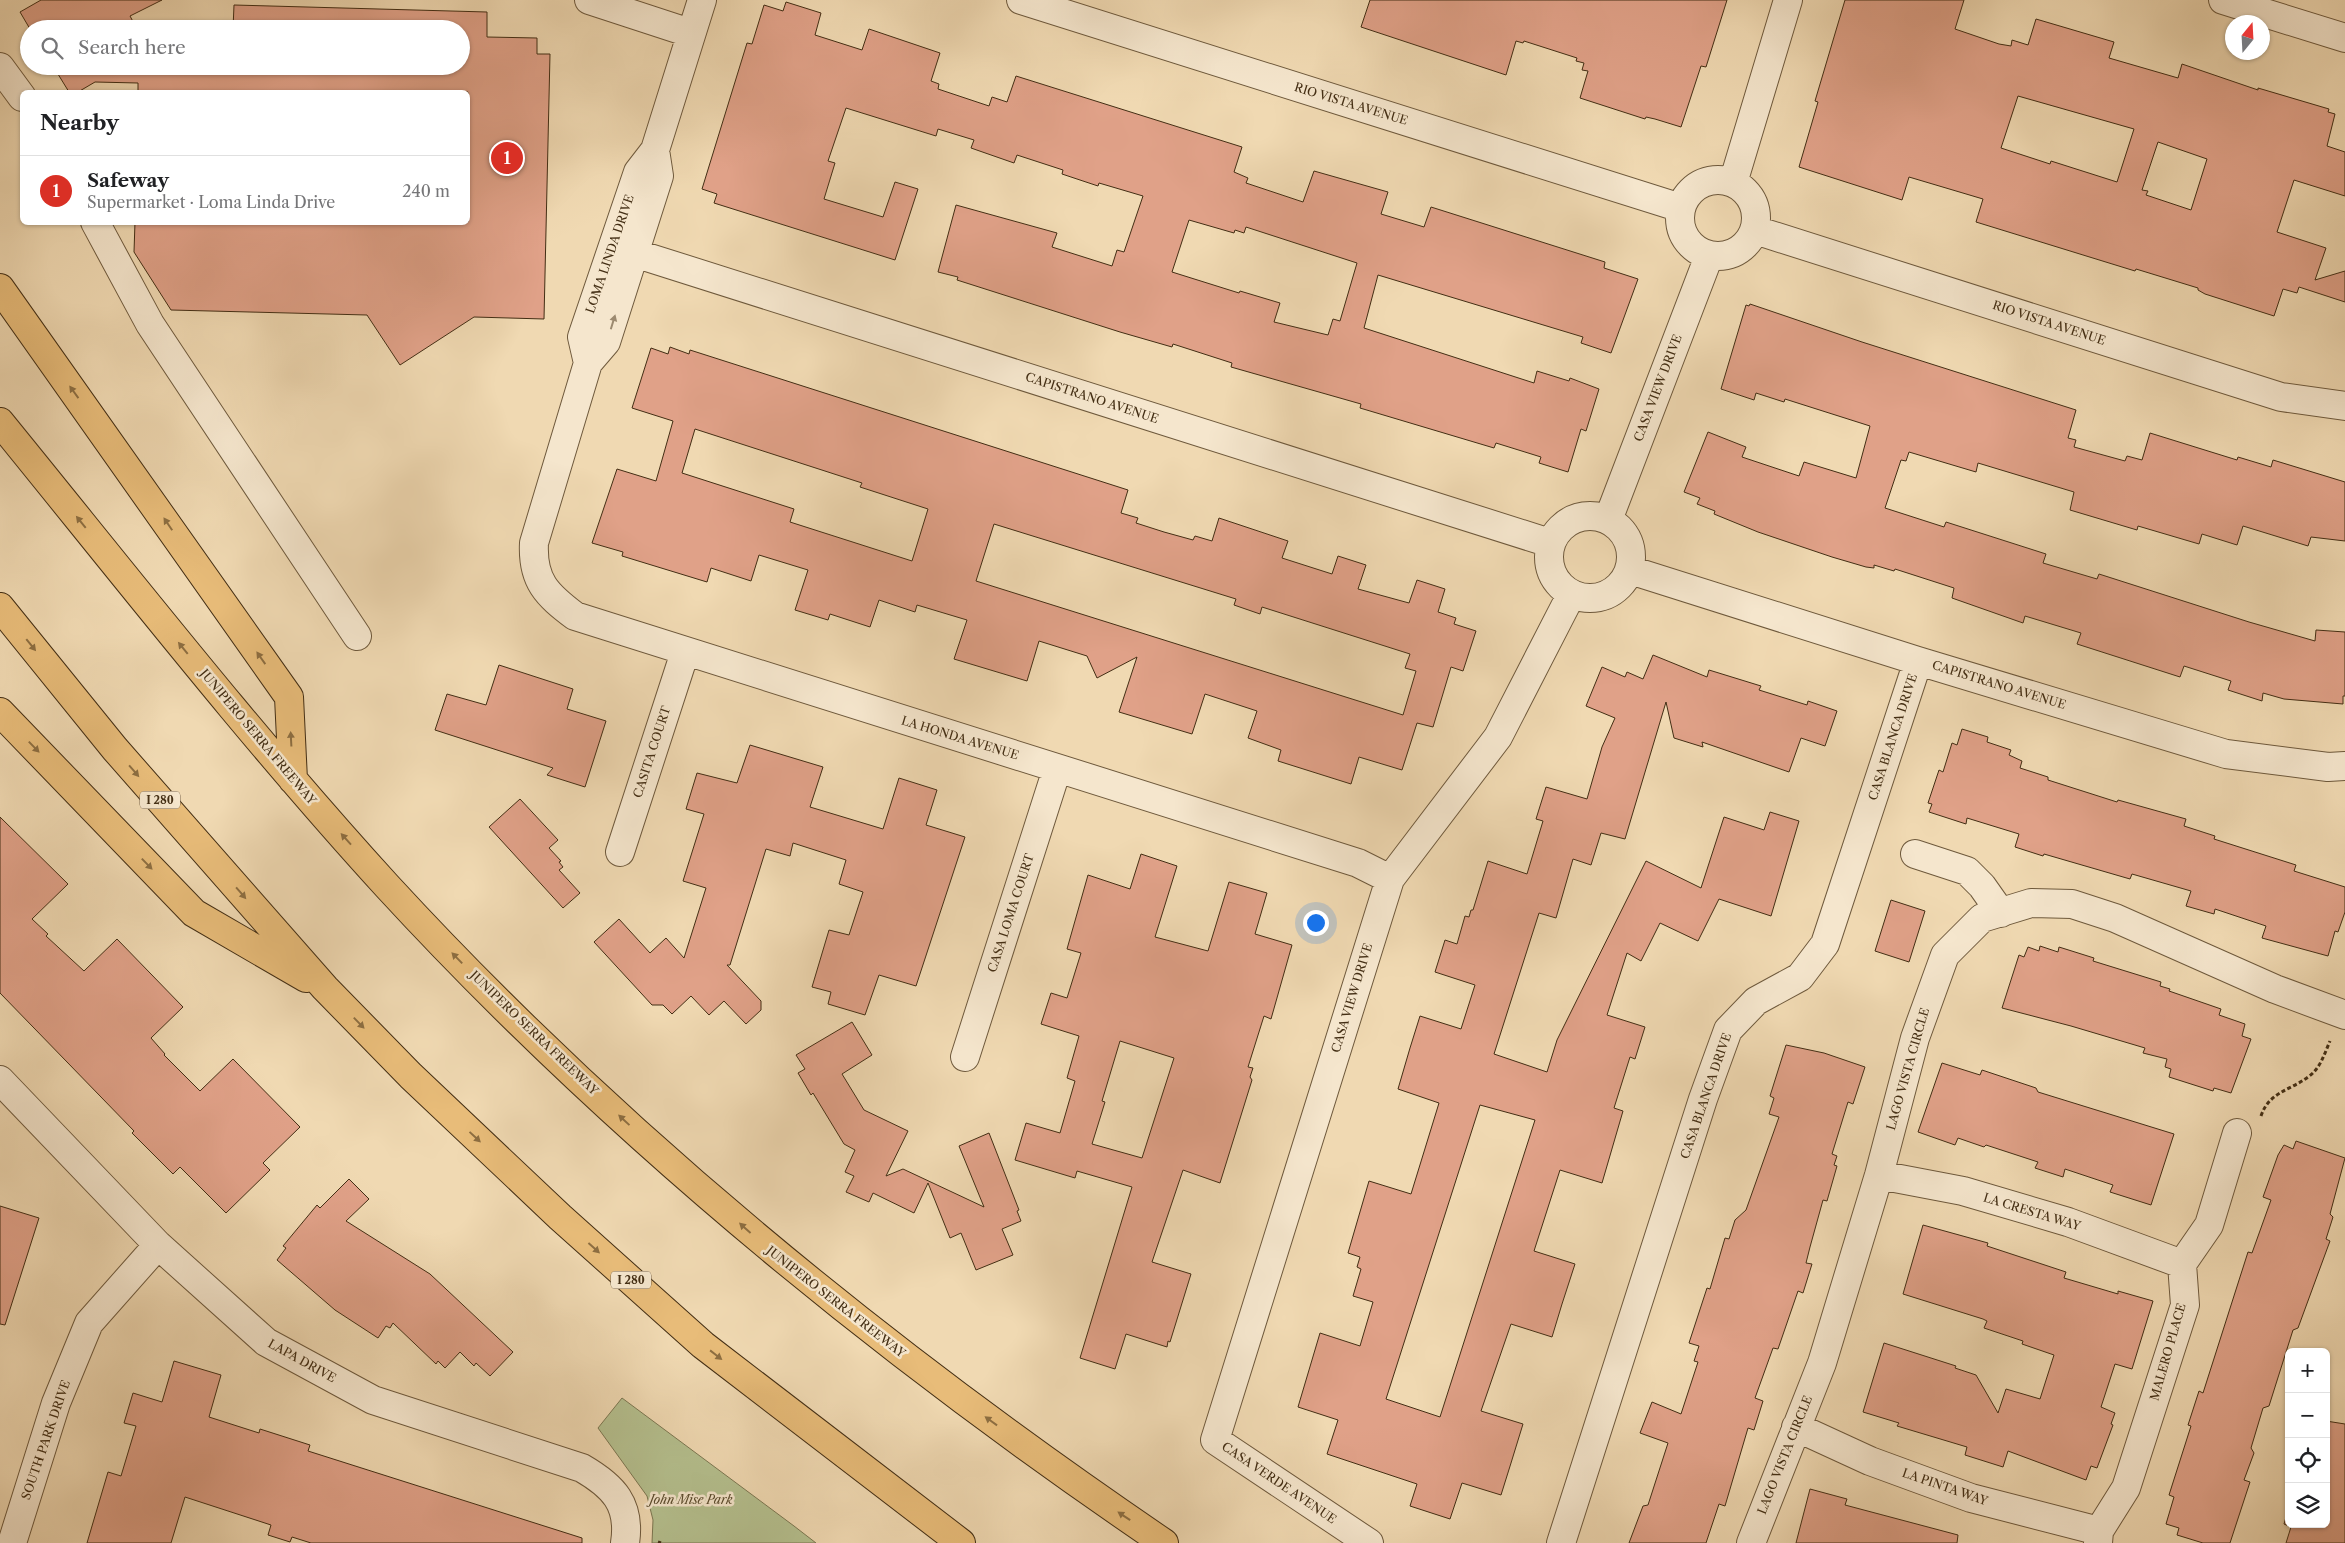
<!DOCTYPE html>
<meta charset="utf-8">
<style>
body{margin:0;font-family:"Libre Caslon Text",serif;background:#f6f6f6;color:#202124}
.controls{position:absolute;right:15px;bottom:15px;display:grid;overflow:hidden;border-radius:8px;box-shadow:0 1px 4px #0004}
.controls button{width:45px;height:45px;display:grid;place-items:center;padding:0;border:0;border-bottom:1px solid #e0e0e0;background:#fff;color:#202124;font:25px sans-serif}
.compass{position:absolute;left:2225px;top:15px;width:45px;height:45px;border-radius:50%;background:#fff;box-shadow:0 1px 4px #0004;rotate:18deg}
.you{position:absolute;left:1315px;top:922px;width:18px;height:18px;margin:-12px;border:4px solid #fff;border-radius:50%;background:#1a73e8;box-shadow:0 0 0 8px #1a73e833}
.badge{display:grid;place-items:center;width:32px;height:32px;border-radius:50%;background:#d93025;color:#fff;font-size:16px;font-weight:700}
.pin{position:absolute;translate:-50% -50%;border:2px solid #fff;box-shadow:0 1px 5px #0006}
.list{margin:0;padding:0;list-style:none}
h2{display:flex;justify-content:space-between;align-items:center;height:65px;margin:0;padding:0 20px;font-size:21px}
h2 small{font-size:16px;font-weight:400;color:#757577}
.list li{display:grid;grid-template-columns:32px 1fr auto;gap:15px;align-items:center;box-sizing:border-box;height:70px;padding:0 20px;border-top:1px solid #e0e0e0}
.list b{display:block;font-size:19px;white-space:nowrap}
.list p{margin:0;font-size:16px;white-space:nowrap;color:#757577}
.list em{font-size:16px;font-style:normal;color:#757577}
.icon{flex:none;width:28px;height:28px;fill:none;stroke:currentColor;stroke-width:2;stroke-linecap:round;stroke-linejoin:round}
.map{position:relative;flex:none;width:2345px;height:1543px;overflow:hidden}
.search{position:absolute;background:#fff;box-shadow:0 1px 4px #0004;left:20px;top:20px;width:450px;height:55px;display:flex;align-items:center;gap:12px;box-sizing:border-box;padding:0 18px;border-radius:28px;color:#757577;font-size:19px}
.panel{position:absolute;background:#fff;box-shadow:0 1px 4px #0004;left:20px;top:90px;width:450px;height:135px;border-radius:8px}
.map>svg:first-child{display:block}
.green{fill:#b5c08f;stroke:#7c7752}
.building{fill:#e0a188;stroke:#432e14;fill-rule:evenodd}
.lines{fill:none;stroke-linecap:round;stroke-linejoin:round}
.minor-casing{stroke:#6e593c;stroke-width:30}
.highway-casing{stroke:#432e14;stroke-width:30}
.path{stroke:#432e14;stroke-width:3;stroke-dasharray:4 2.5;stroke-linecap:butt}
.minor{stroke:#f5e6cd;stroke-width:28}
.highway{stroke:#e8bc79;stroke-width:28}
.oneway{fill:#9c8a70}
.oneway2{fill:#8d6e41}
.labels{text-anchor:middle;stroke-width:5;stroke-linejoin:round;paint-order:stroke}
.shield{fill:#f5e6cd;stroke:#78654c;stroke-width:1}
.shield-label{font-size:11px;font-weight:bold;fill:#432e14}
.street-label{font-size:12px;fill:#432e14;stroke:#f5e6cd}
.park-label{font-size:12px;font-style:italic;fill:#5a4b2d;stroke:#f5e6cd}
</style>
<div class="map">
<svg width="2345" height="1543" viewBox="0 0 2345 1543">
<rect width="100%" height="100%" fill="#f0d9b2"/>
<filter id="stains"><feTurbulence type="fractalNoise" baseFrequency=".004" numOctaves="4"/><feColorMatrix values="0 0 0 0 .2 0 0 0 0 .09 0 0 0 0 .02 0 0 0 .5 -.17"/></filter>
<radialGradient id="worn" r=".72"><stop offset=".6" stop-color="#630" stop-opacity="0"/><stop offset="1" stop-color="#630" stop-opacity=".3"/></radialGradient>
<path class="green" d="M622,1398L794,1526L816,1543H652L653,1520L647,1496L598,1428Z"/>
<path class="building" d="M41,0H162L130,16L137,29H30L20,12Z
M1370,0H1727L1706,67L1701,66L1681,127L1655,119L1646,117L1645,119L1580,98L1588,71L1582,70L1584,63L1576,61L1577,58L1524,41L1523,43L1516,41L1506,75L1361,27Z
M1845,0H1964L1955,29L1999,44L2011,46L2012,40L2028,45L2036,19L2114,42L2109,58L2178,78L2182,64L2258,90V88L2329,109L2328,112L2335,114L2327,146L2345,152V196L2294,180L2277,232L2326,248L2315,280L2345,271V302L2299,287L2297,293L2283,289L2274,316L2205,294L2198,290V288L2136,269L2135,271L1976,222L1983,199L1909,177L1902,200L1799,167L1818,102L1815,101ZM2018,96L2134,129L2117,182L2051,161L2050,164L2001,148ZM2158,142L2207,159L2191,210L2146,195L2148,191L2142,190Z
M786,2L821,13L815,35L862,50L869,29L940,53L931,81L939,84L938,89L989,106L992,97L1007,102L1016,76L1242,147L1234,172L1248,178L1246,183L1303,202L1314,171L1388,192L1381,214L1424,227L1431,207L1605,262L1604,268L1638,279L1611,353L1581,343L1583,337L1378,275L1364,328L1534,383L1537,371L1569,381L1570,378L1599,389L1586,431L1581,429L1568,472L1539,463L1541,457L1496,443L1494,448L1360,408L1361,404L1231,367L1232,363L1173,344L1172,347L1120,332L957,280L958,277L938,272L956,205L1057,233L1052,247L1112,266L1117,250L1124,252L1143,196L1099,183L1098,186L1062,174L1063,170L1017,155L1014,163L971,148L974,140L938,129L936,136L846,108L828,161L835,163L824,199L883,217L895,182L918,189L895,260L714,203L717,194L702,189L747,43L752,44L764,5L783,11ZM1189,220L1234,233L1235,230L1244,233L1246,227L1357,263L1340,321L1333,319L1328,335L1274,322L1280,303L1240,291L1239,293L1172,272Z
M234,5L487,12V37L537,38V54H550L544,319L474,317L400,365L367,315L171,310L134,252L135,222H468V92H138V83L95,82L78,92H69L53,66H461V29H233Z
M1750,304L1862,342L2076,410L2068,438L2076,440L2074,447L2125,461L2127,456L2142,460L2150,433L2237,460L2238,457L2271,467L2273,460L2345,482V541L2311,537L2308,546L2243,526L2237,545L2202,534L2199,544L2138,526L2137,530L2070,510L2074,492L1978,463L1976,472L1909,452L1906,461L1901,460L1885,508L1944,527L1946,522L2046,554L2043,563L2097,579L2099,574L2249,622L2315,641L2316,630L2345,632V696H2343V704L2284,699L2263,693L2262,701L2228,690L2231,681L2184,666L2180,677L2077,644L2081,633L2025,616L2023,623L1952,598L1954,588L1895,569L1894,571L1874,565V568L1866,567L1832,557L1758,532L1714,514L1715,511L1697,504L1700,498L1684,492L1708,432L1746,447L1742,457L1799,476L1804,462L1856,478L1870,426L1785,399L1784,402L1756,393L1754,400L1721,389L1746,305L1749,306Z
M670,347L689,354L690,350L1128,490L1121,513L1138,518L1136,523L1164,532L1193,540L1195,536L1212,541L1219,518L1288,541L1282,558L1332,574L1338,556L1366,565L1358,589L1409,603L1417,580L1445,589L1438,612L1456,618L1454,624L1476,631L1463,671L1451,667L1433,727L1417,723L1402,770L1359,757L1351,784L1278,761L1281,750L1248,738L1257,711L1205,694L1192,734L1119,712L1137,657L1097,678L1087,656L1039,641L1027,681L954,659L967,620L917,605L915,612L879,600L870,627L830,614L828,620L795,610L808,570L759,555L751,581L711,568L707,582L622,556L623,552L592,543L617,469L656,481L673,421L632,408L651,348L668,354ZM695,429L862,483L860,487L928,509L912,561L790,522L794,509L682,473ZM994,524L1236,599L1234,605L1260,614L1262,607L1410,654L1405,668L1416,671L1403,715L976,581Z
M1653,655L1707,677L1709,670L1761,686L1759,690L1807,705L1808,701L1837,711L1825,746L1801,738L1789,772L1702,742L1703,747L1674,738L1666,702L1625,839L1601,833L1591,865L1573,859L1556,918L1539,913L1494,1054L1547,1072L1557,1040L1646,861L1701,888L1724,817L1764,830L1770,812L1799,821L1771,916L1719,899L1698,941L1660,923L1641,961L1627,953L1607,1015L1645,1027L1635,1059L1630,1057L1614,1108L1623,1111L1602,1183L1560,1170L1534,1251L1575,1264L1562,1304L1552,1337L1511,1324L1481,1411L1523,1424L1511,1463L1501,1495L1462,1483L1450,1519L1410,1506L1417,1484L1327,1454L1338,1420L1298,1407L1320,1333L1360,1346L1373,1302L1353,1296L1361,1269L1357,1267L1360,1257L1348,1253L1369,1181L1411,1194L1439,1103L1398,1089L1410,1048L1420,1016L1461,1029L1475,985L1435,972L1445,940L1457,944L1465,916L1469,917L1471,910H1473L1488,861L1527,874L1543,821L1536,819L1546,787L1587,799L1602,747L1615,718L1586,706L1602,667L1625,677L1627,672L1643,679ZM1480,1105L1535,1120L1440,1417L1386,1399Z
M499,665L573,689L567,709L606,721L585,787L547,775L553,768L435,730L447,694L486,705Z
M1962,729L1988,737L1987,742L2011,750L2009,755L2022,761L2020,768L2048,777V780L2117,802L2118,800L2186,819L2184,826L2215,836L2214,839L2296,865L2294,871L2345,887V912L2338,932L2335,931L2328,956L2262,938L2266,926L2215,909L2214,914L2186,906L2191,891L2132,874L2130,879L2044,854L2043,856L2015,847L2019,834L1967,818L1966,824L1929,812L1932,804L1928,803L1939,770L1943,772L1952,743L1957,745Z
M750,745L823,767L810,807L883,829L899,778L937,790L926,825L965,837L916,986L879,975L865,1015L828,1004L831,992L812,987L829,930L849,935L863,892L839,884L846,860L793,843L790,856L766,849L730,965H727L761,1001V1010L746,1024L724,1001L709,1015L691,996L672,1014L663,1005H652L594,942L619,919L650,953L666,938L684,958L706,888L683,881L704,814L686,809L697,773L737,783Z
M520,799L558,840L549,848L561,861L559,862L563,867L559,870L580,893L563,908L489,827Z
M0,817L68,884L32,919L48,934L46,936L84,971L117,939L183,1007L151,1038L165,1054L164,1055L200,1091L233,1059L300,1127L263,1163L270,1170L226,1213L180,1167L173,1174L132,1133L134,1131L0,993Z
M1141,854L1177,866L1155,937L1208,951L1229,882L1267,893L1255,934L1292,945L1271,1019L1264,1016L1248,1067L1253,1068L1250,1077L1252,1080L1220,1183L1183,1170L1152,1262L1191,1274L1170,1342L1168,1341L1167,1347L1126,1334L1115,1369L1080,1358L1132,1187L1077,1171L1075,1178L1015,1160L1026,1123L1060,1133L1075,1081L1067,1078L1079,1036L1041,1024L1051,993L1067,998L1081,953L1067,949L1088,875L1130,889ZM1120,1041L1174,1058L1142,1158L1092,1144L1105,1102L1102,1101Z
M1891,900L1925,911L1909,962L1875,951Z
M2040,946L2058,952L2059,947L2094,958L2093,961L2161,982L2160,986L2170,989L2169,991L2221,1009L2219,1015L2245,1024L2242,1036L2251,1039L2231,1093L2214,1088L2213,1091L2169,1077L2171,1069L2165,1067L2167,1059L2143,1053L2145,1048L2071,1026L2002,1008L2019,955L2024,957L2028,947L2039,951Z
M852,1022L872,1055L842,1074L864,1110L908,1131L886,1176L903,1169L984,1207L959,1146L989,1133L1019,1210L1017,1211L1021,1221L1002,1229L1013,1255L976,1270L961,1233L950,1238L928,1183L914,1213L873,1193L869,1202L846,1192L854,1176L845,1172L855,1150L844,1144L813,1093L811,1095L798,1073L805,1069L796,1055Z
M1786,1045L1824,1053L1865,1067L1853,1104L1848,1102L1832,1154L1837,1156L1834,1165L1837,1166L1827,1201L1823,1200L1810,1247L1806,1263L1812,1264L1803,1293L1798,1291L1778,1349L1773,1348L1755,1398L1763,1401L1754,1430L1748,1428L1725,1506L1719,1504L1706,1543H1629L1643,1506L1648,1505L1668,1443L1640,1433L1652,1402L1681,1414L1698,1362L1694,1361L1699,1346L1689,1343L1707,1288L1710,1289L1725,1238L1729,1239L1735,1220L1746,1210L1779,1117L1769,1114L1774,1098L1770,1096Z
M1942,1063L1980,1075L1982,1070L2036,1088L2038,1092L2174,1134L2151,1205L2110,1192L2113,1185L2065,1169L2063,1177L2035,1168L2038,1162L1986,1145L1984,1147L1958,1138L1955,1145L1918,1132Z
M2296,1141L2345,1158L2330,1214L2333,1217L2326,1239L2330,1241L2298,1328L2293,1330L2269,1406L2263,1408L2251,1448L2254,1453L2244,1480L2250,1482L2230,1543H2203L2177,1535L2179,1528L2166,1524L2174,1497L2169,1495L2191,1426L2188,1425L2199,1391L2203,1393L2248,1252L2252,1253L2271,1200L2263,1197L2278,1155L2284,1145L2293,1149Z
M349,1179L369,1199L346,1221L430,1274L513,1352L490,1376L476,1363L474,1366L460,1352L445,1368L438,1361L436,1364L393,1323L390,1328L386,1326L378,1338L335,1310L277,1260L286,1248L283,1246L317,1205L320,1208Z
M0,1206L39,1218L5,1325L0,1324Z
M1923,1225L1988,1243L1987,1246L2066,1272L2064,1278L2118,1294V1291L2153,1301L2132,1369L2115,1364L2101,1407L2115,1413L2111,1424L2113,1425L2097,1468L2091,1466L2086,1480L2008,1451L2003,1467L1965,1455L1967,1447L1897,1426L1899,1423L1863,1412L1884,1343L1956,1366L1955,1368L1976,1375L1998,1413L2006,1389L2040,1399L2054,1355L2022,1344L2023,1341L1984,1328L1987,1321L1983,1319L1903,1294Z
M174,1361L221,1375L209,1417L259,1433L260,1429L310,1445L308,1451L582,1538V1543H311L292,1537L290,1542L268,1535L271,1525L185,1497L171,1543H87L108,1472L121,1476L136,1426L124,1423L133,1393L162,1402Z
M2326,1421L2345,1424V1543H2286L2291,1527L2284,1524L2289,1507V1524H2326Z
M1810,1489L1847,1499L1845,1505L1958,1535L1957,1543H1796Z"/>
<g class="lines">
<g class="minor-casing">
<path id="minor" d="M589,0L690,33
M1021,0L1681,208
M2223,0L2345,38
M0,67L22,97
M655,150L659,176L606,342L588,363L534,543C532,581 547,595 575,616L1358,863L1390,879
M1680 218a38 38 0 1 1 76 0a38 38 0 1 1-76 0Z
M1733,183L1788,0
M95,222L150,324L357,636
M1755,230L2281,397L2345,406
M634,253L1550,543
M588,363L582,337L638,172L655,150L702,0
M1549 557a41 41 0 1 1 82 0a41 41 0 1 1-82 0Z
M1608,520L1709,256
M1630,570L1918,661L2226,754L2328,767L2345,766
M620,852L685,652
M1915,854L1967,871L1982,886L2001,913
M965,1057L1057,769
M0,1080L158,1245L266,1342L373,1400L582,1468C613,1486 631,1504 625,1543
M1879,1175L1963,1191L2068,1222L2182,1264
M1796,1427L1870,1461L1971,1498L2099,1531
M12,1543L56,1403L89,1323L158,1245
M1369,1543L1215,1440L1390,879L1498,737L1571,595
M1561,1543L1703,1099L1728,1030L1756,1001L1800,977L1825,944L1918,661
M1751,1543L1822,1363L1879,1175L1915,1038L1945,955L1982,918L2031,903L2072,904L2115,918L2275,989L2345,1015
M2098,1543L2099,1531L2126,1488L2185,1305L2182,1264L2209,1225L2237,1133"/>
</g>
<g class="highway-casing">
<path id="highway" d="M0,288L289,697L293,780
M0,422C127,578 251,737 387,886C617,1136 883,1352 1164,1543
M0,607L115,749L325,988L411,1076L560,1217L703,1345L961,1543
M0,712L194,913L306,978"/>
</g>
<path class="path" d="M2261,1116C2269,1092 2289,1091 2308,1077C2320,1069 2324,1055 2330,1041
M658,1542L661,1543"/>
<use href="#minor" class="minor"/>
<use href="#highway" class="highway"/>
</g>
<defs><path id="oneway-solid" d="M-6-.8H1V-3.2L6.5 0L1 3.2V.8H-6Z" transform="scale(1.25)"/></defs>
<use class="oneway" href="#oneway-solid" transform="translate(613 322) rotate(-73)"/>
<g class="oneway2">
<use href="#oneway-solid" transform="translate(74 392) rotate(-126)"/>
<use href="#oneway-solid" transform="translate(81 522) rotate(-129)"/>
<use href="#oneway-solid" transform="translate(168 524) rotate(-124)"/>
<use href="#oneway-solid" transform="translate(31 645) rotate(51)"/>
<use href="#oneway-solid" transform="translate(183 648) rotate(-129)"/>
<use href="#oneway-solid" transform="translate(261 658) rotate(-125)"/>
<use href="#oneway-solid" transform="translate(291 739) rotate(-93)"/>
<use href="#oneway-solid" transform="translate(34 747) rotate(46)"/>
<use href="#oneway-solid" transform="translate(134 771) rotate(49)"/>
<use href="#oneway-solid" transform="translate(346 839) rotate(-132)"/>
<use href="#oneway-solid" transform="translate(147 864) rotate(46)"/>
<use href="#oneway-solid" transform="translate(241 893) rotate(49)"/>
<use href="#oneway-solid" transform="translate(457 958) rotate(-134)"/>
<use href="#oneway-solid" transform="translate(359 1023) rotate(46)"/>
<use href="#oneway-solid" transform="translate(624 1120) rotate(-137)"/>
<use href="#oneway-solid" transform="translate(475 1137) rotate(43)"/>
<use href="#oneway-solid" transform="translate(745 1228) rotate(-138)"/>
<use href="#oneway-solid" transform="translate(594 1248) rotate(42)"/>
<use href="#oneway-solid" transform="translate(716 1355) rotate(38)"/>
<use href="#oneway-solid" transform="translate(991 1421) rotate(-144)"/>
<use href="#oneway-solid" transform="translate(1124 1516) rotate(-146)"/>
</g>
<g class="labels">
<g class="shield">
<rect x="140" y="791.5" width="40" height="17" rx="4"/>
<rect x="611" y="1271.5" width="40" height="17" rx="4"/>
</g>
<g class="shield-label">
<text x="160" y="804">I 280</text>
<text x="631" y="1284">I 280</text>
</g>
<g class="street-label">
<text transform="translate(1351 104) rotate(17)" y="4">RIO VISTA AVENUE</text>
<text transform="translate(610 254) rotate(-71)" y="4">LOMA LINDA DRIVE</text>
<text transform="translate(2049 323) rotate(18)" y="4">RIO VISTA AVENUE</text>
<text transform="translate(1658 388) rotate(-69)" y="4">CASA VIEW DRIVE</text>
<text transform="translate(1092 398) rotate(18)" y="4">CAPISTRANO AVENUE</text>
<text transform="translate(1999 685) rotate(17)" y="4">CAPISTRANO AVENUE</text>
<text transform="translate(258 737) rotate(50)" y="4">JUNIPERO SERRA FREEWAY</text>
<text transform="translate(1893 737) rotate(-72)" y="4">CASA BLANCA DRIVE</text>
<text transform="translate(960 738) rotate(17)" y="4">LA HONDA AVENUE</text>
<text transform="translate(652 752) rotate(-72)" y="4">CASITA COURT</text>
<text transform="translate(1011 913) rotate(-72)" y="4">CASA LOMA COURT</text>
<text transform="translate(1352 998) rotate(-73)" y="4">CASA VIEW DRIVE</text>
<text transform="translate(534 1033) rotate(44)" y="4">JUNIPERO SERRA FREEWAY</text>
<text transform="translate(1908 1069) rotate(-74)" y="4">LAGO VISTA CIRCLE</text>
<text transform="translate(1706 1096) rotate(-71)" y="4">CASA BLANCA DRIVE</text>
<text transform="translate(2032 1212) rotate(17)" y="4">LA CRESTA WAY</text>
<text transform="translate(836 1302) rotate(38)" y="4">JUNIPERO SERRA FREEWAY</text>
<text transform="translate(2168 1352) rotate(-74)" y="4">MALERO PLACE</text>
<text transform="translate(302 1361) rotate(29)" y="4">LAPA DRIVE</text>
<text transform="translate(46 1440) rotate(-71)" y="4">SOUTH PARK DRIVE</text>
<text transform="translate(1785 1455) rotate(-68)" y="4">LAGO VISTA CIRCLE</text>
<text transform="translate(1279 1483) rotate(34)" y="4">CASA VERDE AVENUE</text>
<text transform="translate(1945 1487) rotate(19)" y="4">LA PINTA WAY</text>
</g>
<g class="park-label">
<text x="691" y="1504">John Mise Park</text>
</g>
</g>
<rect width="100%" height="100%" filter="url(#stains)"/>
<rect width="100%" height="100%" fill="url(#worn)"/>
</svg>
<div class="controls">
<button>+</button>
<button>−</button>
<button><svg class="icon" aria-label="locate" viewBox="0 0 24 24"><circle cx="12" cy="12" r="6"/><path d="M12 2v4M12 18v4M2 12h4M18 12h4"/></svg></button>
<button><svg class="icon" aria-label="layers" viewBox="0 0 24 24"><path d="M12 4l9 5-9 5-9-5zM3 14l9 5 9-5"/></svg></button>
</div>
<svg class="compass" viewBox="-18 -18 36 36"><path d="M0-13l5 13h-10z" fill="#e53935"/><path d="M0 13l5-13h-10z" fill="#757577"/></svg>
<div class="you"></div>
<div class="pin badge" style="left:507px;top:158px">1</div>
<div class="search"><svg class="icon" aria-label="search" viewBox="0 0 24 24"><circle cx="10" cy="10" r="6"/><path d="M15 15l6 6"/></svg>Search here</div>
<section class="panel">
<h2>Nearby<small></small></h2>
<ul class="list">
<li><span class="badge">1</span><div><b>Safeway</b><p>Supermarket · Loma Linda Drive</p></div><em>240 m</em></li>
</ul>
</section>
</div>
